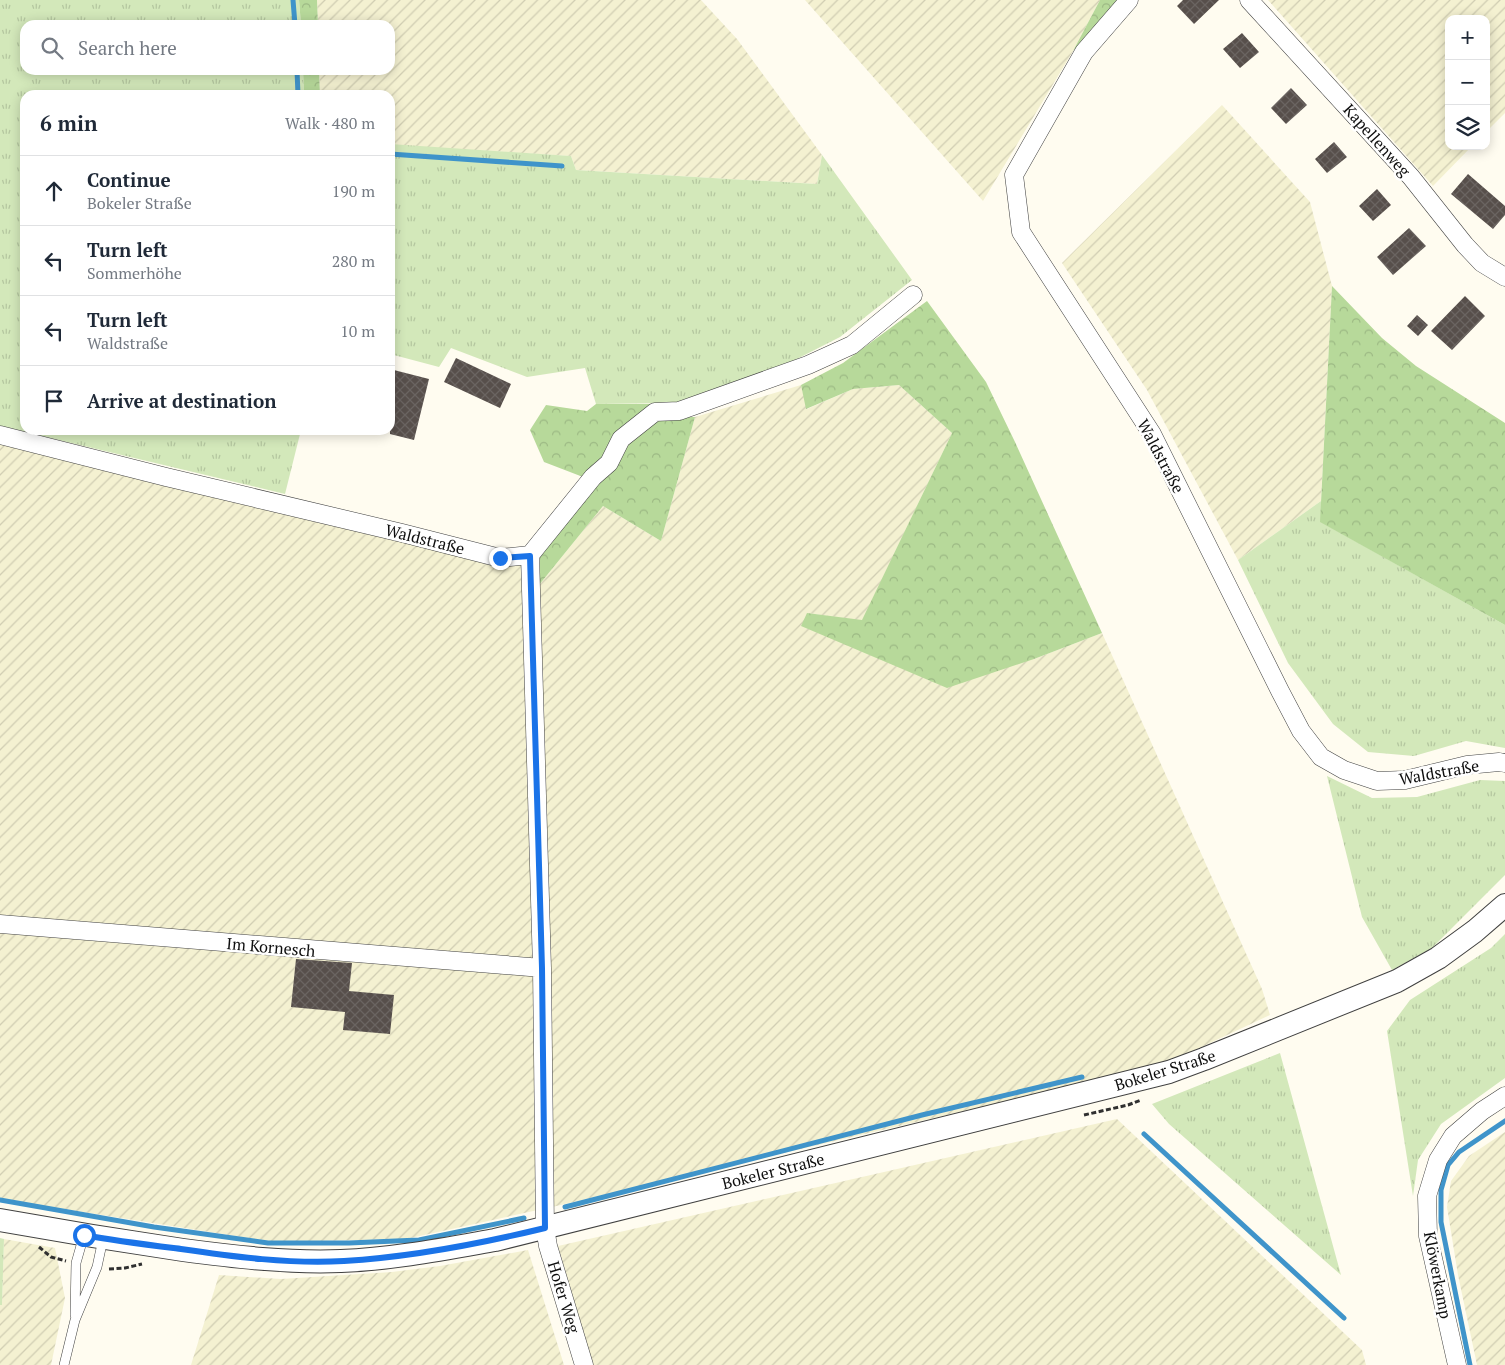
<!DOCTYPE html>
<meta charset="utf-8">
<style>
body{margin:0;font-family:"PT Serif",serif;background:#f6f6f7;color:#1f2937}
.controls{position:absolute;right:15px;top:15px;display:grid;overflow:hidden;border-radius:10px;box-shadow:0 2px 12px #0003}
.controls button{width:45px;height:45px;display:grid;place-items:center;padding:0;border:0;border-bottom:1px solid #e0e1e3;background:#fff;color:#1f2937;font:25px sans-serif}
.stop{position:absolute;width:15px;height:15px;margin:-11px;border:4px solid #1a73e8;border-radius:50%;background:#fff}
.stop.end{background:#1a73e8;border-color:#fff;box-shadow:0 1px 5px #0008}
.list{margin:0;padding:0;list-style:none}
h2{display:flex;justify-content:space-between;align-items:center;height:65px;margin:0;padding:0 20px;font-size:21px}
h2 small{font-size:16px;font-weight:400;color:#747a83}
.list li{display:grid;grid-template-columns:32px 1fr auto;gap:15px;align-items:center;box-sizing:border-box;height:70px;padding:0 20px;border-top:1px solid #e0e1e3}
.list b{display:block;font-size:19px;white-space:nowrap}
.list p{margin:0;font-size:16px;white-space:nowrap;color:#747a83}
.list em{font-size:16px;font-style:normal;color:#747a83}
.icon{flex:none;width:28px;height:28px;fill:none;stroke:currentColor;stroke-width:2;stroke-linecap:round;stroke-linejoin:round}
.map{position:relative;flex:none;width:1505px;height:1365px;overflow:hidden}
.search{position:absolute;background:#fff;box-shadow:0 2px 12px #0003;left:20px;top:20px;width:375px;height:55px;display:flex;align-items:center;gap:12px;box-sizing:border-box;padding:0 18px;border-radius:15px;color:#747a83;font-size:19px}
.panel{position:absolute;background:#fff;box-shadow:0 2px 12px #0003;left:20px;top:90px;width:375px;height:345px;border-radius:15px}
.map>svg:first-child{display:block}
.farmland{fill:url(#farmland-furrows)}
.grass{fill:url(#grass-tufts)}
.forest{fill:url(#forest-crowns)}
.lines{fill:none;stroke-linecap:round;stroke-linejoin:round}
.stream{stroke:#3f94ca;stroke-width:5}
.building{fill:url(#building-cross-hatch)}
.service-casing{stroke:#414141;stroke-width:10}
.minor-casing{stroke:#414141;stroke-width:19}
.tertiary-casing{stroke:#414141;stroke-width:24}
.path{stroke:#303030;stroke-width:3;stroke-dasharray:5 2.5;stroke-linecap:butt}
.service{stroke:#fff;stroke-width:9}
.minor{stroke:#fff;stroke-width:18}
.tertiary{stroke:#fff;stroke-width:22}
.route{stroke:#1a73e8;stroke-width:6}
.labels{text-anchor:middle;stroke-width:5;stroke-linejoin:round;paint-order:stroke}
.street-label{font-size:16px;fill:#0e0e0e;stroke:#fff}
</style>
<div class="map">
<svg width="1505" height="1365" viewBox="0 0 1505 1365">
<defs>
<pattern id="farmland-furrows" width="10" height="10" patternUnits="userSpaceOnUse" patternTransform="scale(1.25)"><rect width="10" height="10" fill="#f4f1d1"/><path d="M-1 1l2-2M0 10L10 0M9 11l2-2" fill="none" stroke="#d0cdb2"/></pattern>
<pattern id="grass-tufts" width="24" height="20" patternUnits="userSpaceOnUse" patternTransform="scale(1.25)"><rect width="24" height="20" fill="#d3e8ba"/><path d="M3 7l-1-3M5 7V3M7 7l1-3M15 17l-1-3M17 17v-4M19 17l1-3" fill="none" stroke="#b4c69f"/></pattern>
<pattern id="forest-crowns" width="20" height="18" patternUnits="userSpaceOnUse" patternTransform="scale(1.25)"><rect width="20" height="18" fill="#b7d99a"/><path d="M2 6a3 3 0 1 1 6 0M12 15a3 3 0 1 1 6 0" fill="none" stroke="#9cb984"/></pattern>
<pattern id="building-cross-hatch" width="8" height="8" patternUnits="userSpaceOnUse" patternTransform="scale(1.25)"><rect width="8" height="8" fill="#574f4b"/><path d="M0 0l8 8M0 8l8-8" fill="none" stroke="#6a6461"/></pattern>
</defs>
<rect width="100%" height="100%" fill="#fffcf0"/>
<path class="farmland" d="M317,0H701L737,39L822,155L817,184L576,170L571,156L390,145V95H320L319,70H390V25H318Z
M805,0H1100L1073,51L983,201Z
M1268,0H1505V113L1486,132V19H1449V146H1472L1433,186Z
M1222,105L1310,202L1332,286L1321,501L1238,560L1147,390L1062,263Z
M801,385L807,409L853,389L899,385L952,433L862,621L807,613L1034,659L1102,633L1262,989L1270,1015L1165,1064L552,1207L539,585L603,506L661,541L695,417Z
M0,444L499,566L522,564L534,960L0,919Z
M0,930L535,974L538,1210L406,1239L274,1242L0,1199Z
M1117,1119L1362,1350L1366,1365H593L558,1246Z
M1505,1132V1365H1477L1458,1275L1447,1207L1451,1181L1469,1156Z
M4,1239L55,1248L65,1298L51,1365H0V1305L2,1304Z
M528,1250L564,1365H191L219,1275L281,1279L392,1272L440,1266Z"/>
<path class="grass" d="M0,0H299L301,25H25V70H303L304,95H25V430H301L285,494L0,426Z
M390,144L571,156L576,170L817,184L822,155L912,280L840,337L787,364L679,403L596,404L585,368L527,377L451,348L439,367L390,354Z
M1321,501V522L1505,625V748L1466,741L1414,756L1368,752L1333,724L1288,663L1238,560Z
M1327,776L1372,798L1417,797L1480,780L1505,781V875L1432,948L1392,970L1362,917Z
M1505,934V1078L1441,1124L1418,1160L1413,1196L1387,1031L1410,1000L1491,948Z
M1280,1053L1341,1275L1169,1124L1152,1104Z
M0,1238L4,1239L2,1305H0Z"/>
<path class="forest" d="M299,0H317L318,25H301Z
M1100,0H1117L1073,51Z
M303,70H319L320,95H304Z
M1332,286L1382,338L1416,366L1505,423V625L1320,522Z
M927,301L986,382L1015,442L1102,633L1034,659L947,688L801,626L807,613L862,620L952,433L899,385L853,389L806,409L801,385L843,363Z
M596,404H654L605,458L583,477L544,462L530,430L546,405L587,411Z
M658,417H695L661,541L603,506L539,585L540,557L596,480L627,443Z"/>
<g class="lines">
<path class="stream" d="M293,0L295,25
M297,70L298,95
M390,154L562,166
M1144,1134L1344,1318
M0,1200L154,1227L268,1243H349L419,1240L524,1218
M565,1207L922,1115L1082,1077
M1470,1365L1441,1222V1190L1448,1165L1459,1152L1505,1121"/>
</g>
<path class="building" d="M1183,0H1219L1194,24L1177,6Z
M1242,33L1259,52L1240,68L1223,49Z
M1291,88L1307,105L1286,124L1271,108Z
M1334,142L1347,157L1327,173L1315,159Z
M1468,174L1505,206V215L1493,229L1451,194Z
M1377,189L1391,205L1373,221L1359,206Z
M1409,228L1426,246L1393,275L1377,257Z
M1465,296L1485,316L1452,350L1431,331Z
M1417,315L1428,325L1418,336L1407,326Z
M456,358L511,384L500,408L444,382Z
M390,369L429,379L414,440L390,434Z
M296,959L352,963L349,991L394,995L390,1034L343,1030L345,1012L291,1007Z"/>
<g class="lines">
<g class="service-casing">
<path id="service" d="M75,1315L76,1263L84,1235
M64,1365L75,1320L97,1267L103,1239"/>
</g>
<g class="minor-casing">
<path id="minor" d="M1129,0L1084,52L1014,175L1021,232L1152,434L1280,691L1301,731L1321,757L1344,770L1377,781L1405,780L1467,765L1499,762L1505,763
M1249,0L1411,177L1465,245L1482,263L1505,277
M0,435L166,477L402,533L500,558L530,555L593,477L609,463L621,439L655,412L679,411L808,365L852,345L913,295
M530,555L542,968L545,1228L548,1246L584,1365
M0,924L542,968
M1457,1365L1428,1236L1427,1196L1438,1160L1453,1136L1482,1111L1505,1096"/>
</g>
<g class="tertiary-casing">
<path id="tertiary" d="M0,1220C61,1231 122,1241 183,1250C236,1257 288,1263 341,1261C393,1259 444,1249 495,1240L1169,1072L1204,1059L1397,981L1438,958L1475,931L1505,905"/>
</g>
<path class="path" d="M1084,1115L1128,1105L1141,1100
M39,1247L51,1257L66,1261
M109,1269L125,1268L142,1264"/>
<use href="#service" class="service"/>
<use href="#minor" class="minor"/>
<use href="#tertiary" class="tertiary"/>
</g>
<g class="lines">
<path class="route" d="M84,1235C116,1241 149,1245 181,1249C235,1257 289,1264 344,1261C412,1257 479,1244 545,1228L542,968L530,556L500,558"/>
</g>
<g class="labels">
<g class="street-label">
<text transform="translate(1377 140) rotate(48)" y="6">Kapellenweg</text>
<text transform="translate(1161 456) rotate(62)" y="6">Waldstraße</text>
<text transform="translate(425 539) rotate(14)" y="6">Waldstraße</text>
<text transform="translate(1439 772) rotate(-10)" y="6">Waldstraße</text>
<text transform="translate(271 947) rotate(5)" y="6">Im Kornesch</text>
<text transform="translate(1165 1070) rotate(-17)" y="6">Bokeler Straße</text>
<text transform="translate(773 1171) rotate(-14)" y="6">Bokeler Straße</text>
<text transform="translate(1438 1275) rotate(79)" y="6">Klöwerkamp</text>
<text transform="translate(564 1297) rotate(73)" y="6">Hofer Weg</text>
</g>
</g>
</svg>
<div class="controls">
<button>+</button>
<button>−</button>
<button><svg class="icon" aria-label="layers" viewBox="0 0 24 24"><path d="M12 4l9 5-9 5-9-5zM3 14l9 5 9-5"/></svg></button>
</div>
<div class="stop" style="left:84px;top:1235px"></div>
<div class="stop end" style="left:500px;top:558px"></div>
<div class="search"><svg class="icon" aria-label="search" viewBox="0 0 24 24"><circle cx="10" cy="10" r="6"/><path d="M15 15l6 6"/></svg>Search here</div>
<section class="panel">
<h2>6 min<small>Walk · 480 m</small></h2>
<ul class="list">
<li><svg class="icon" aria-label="ahead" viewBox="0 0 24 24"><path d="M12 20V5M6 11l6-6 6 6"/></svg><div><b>Continue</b><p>Bokeler Straße</p></div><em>190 m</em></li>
<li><svg class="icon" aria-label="left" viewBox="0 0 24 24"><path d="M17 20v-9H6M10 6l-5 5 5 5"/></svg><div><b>Turn left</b><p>Sommerhöhe</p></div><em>280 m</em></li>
<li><svg class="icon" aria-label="left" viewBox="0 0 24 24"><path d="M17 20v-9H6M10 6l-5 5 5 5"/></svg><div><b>Turn left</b><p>Waldstraße</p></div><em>10 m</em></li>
<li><svg class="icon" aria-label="arrive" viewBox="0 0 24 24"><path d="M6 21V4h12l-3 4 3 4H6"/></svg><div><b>Arrive at destination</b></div></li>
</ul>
</section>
</div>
